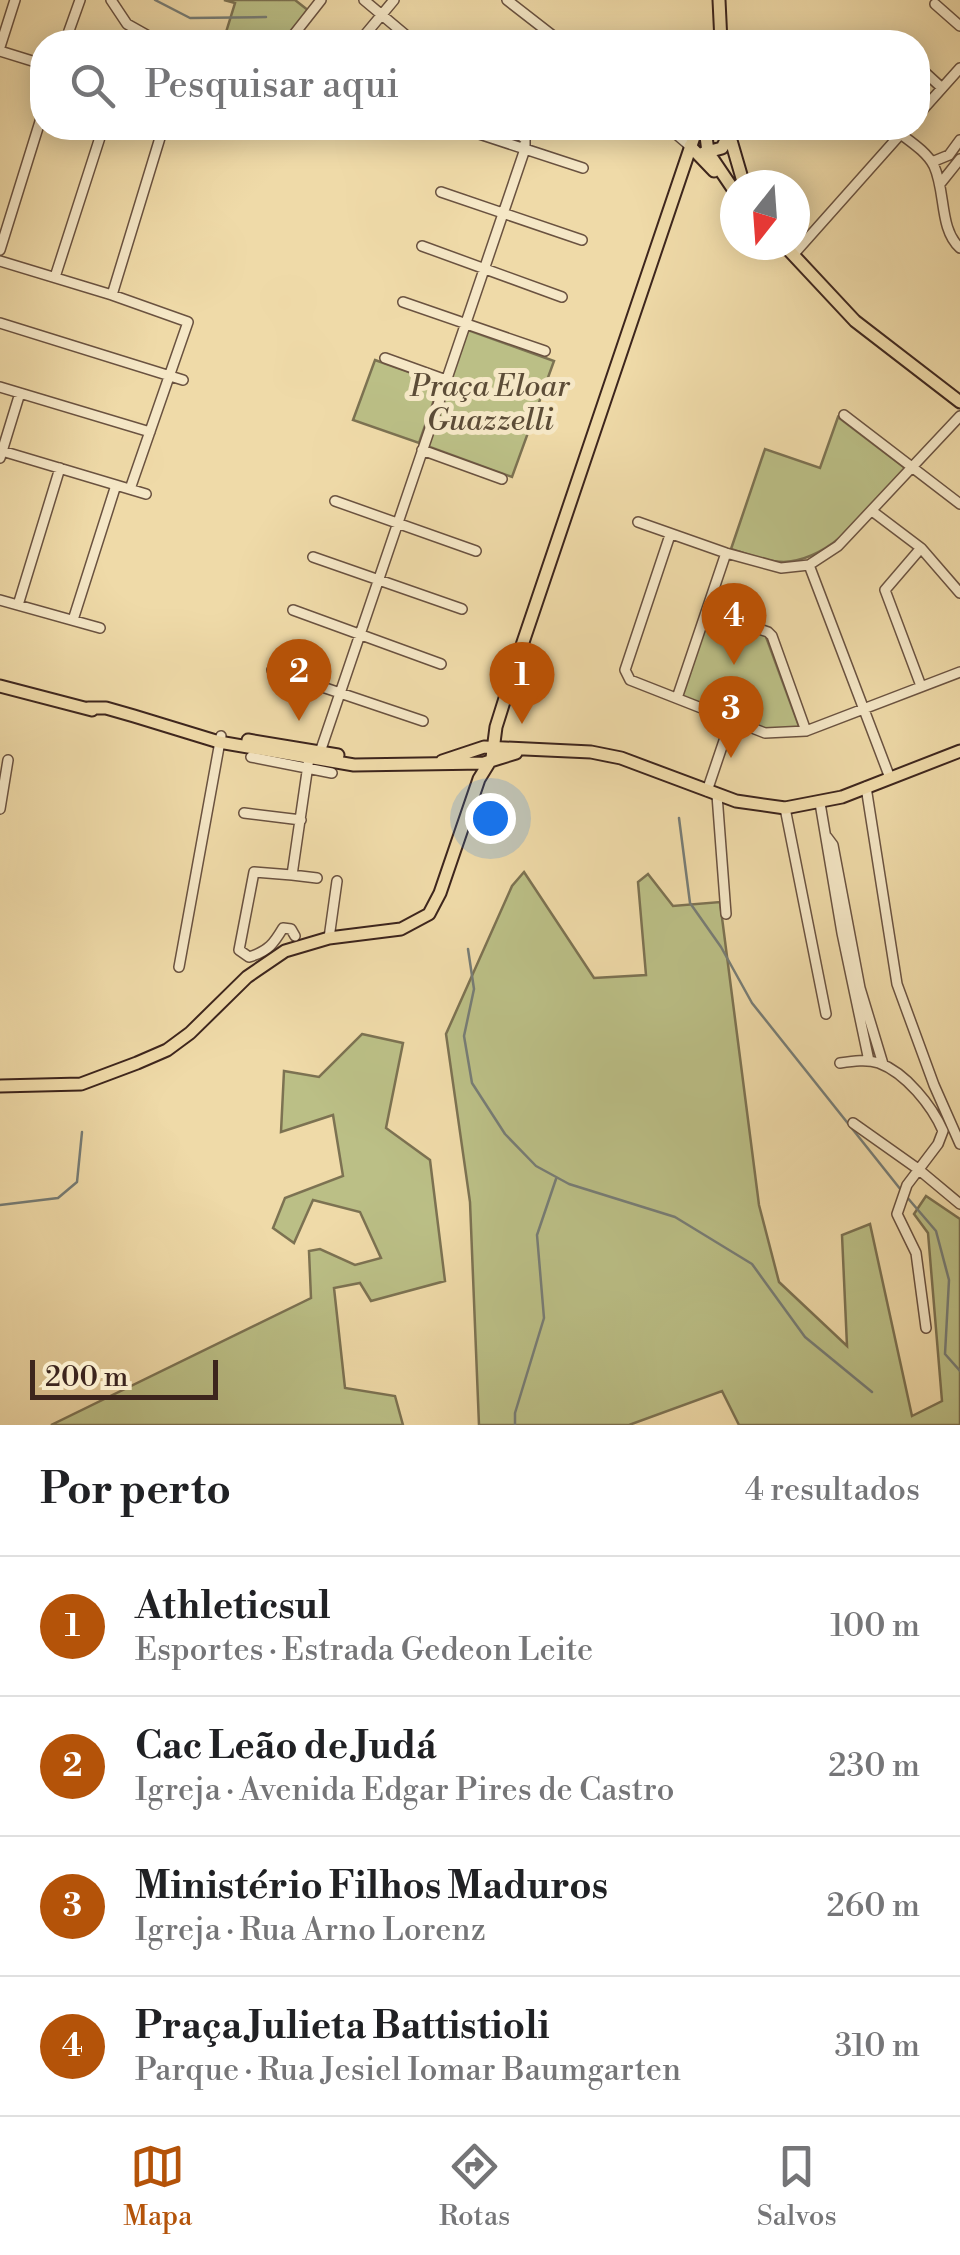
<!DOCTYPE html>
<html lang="pt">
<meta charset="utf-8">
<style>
body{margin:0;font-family:"Libre Bodoni",serif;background:#f2f2f2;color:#202124}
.compass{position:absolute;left:720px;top:170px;width:90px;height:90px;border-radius:50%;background:#fff;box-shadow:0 5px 25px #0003;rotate:197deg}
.scale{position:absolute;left:30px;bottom:25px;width:188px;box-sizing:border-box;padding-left:10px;border:5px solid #3d251d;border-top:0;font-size:28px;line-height:35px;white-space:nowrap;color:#3d251d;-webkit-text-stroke:8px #f5e7c6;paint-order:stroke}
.you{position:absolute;left:490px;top:818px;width:35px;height:35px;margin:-25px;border:8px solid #fff;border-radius:50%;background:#1a73e8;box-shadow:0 0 0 15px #1a73e833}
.badge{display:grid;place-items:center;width:65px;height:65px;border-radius:50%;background:#b45309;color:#fff;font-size:32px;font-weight:700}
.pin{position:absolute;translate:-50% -82px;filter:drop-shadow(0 2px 5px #0008)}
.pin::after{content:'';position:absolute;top:52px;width:35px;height:30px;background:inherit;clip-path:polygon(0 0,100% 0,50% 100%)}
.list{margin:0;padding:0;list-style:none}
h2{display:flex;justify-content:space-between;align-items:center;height:130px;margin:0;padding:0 40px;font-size:42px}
h2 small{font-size:32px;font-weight:400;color:#757577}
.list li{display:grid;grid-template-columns:65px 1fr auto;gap:30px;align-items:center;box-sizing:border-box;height:140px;padding:0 40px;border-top:2px solid #e0e0e0}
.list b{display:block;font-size:38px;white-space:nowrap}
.list p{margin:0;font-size:32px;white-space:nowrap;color:#757577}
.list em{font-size:32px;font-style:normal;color:#757577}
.icon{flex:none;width:55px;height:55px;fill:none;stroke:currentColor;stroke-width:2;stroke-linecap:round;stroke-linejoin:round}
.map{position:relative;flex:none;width:960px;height:1425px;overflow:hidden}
.search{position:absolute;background:#fff;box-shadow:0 5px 25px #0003;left:30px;right:30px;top:30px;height:110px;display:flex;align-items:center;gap:25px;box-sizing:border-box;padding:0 35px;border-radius:40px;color:#757577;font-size:38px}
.sheet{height:690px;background:#fff}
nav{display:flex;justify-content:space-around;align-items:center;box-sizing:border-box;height:140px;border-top:2px solid #e0e0e0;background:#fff;font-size:28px;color:#757577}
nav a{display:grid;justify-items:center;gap:5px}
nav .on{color:#b45309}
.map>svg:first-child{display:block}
.green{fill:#bbbf86;stroke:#7c7252;stroke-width:2.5}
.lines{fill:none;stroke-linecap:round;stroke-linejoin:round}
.stream{stroke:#777d76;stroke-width:2.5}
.minor-casing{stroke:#6a5240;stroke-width:12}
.major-casing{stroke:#3d251d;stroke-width:15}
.minor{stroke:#f5e7c6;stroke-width:9}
.major{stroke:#efdaa8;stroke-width:11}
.labels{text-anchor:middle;stroke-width:10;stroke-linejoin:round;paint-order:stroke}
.park-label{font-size:30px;font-style:italic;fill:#5c4c37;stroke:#f5e7c6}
</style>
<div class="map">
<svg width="960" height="1425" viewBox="0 0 960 1425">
<rect width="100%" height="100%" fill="#efdaa8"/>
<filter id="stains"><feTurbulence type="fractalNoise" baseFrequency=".002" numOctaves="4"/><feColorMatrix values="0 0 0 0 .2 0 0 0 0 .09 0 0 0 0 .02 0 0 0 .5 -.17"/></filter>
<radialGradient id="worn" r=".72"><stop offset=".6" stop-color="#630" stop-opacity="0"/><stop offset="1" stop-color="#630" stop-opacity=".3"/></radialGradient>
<path class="green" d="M224,0H295L309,11L283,42H223L235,3Z
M468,330L554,361L512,477L427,446Z
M375,360L440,383L419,443L353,420Z
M838,417L905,468C872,503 837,559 784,562C766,562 748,554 731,549L765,449L820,468Z
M709,615L765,634L800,729H765L681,696Z
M524,872L594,978L646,975L638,882L648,874L673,906L720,902L759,1205L779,1282L847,1346L842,1235L870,1224L912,1416L942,1401L928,1233L914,1214L926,1196L960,1219V1425H739L722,1391L629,1425H479L470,1202L446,1034L512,886Z
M362,1034L403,1043L386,1128L430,1160L445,1281L371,1301L360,1283L334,1288L345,1388L395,1396L403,1425H51L311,1298L309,1251L320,1249L355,1265L381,1258L360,1212L313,1200L294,1243L273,1228L285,1198L343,1176L333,1115L281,1132L284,1071L319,1077Z"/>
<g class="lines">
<path class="stream" d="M155,0L190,18L266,17
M679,818L690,903L721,947L752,1003L901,1190
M468,949L474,989L464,1036L472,1083L505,1134L536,1166L569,1184L675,1217L752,1264L805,1337L872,1392
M906,1196L936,1231L949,1280L945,1354L960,1371
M0,1205L58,1198L77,1182L82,1132
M515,1425V1413L544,1318L537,1235L556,1179"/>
<g class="minor-casing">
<path id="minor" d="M111,0L127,24L159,42
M364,0L414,42
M507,0L561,42
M935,4L960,26
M65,42L80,0
M288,42L321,0
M359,42L394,0
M0,47L15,0
M0,51L42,64
M918,66L942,88
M918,115L960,68
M461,128L583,168
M669,128L690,146
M893,128C906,139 926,150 934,166C946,192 939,229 960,248
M932,162L949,155L960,140
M940,184L960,159
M441,192L582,240
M422,246L562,297
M0,250L42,115
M793,255L906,128
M0,261L112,295L188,322L130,489
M55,277L103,128
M112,295L163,128
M403,302L545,351
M0,323L183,380
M385,358L446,380
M0,387L150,432
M844,415L960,504
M422,450L502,479
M2,451L146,494
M0,458L20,393
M335,501L476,551
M872,511L921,548L960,593
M638,522L726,553L781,568L809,565L838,546L960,416
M670,535L625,670L630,680L765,733L806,731L960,672
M313,557L462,609
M809,565L890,778
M0,600L100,628
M18,605L60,468
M293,610L441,664
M707,611L768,632L772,636L806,731
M73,620L116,485
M272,670L423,721
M921,686L885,590L921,548
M677,698L726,553
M319,755L525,149V139L512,128
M251,757L332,773
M866,787L897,984L934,1085L960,1144
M707,791L731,720
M717,795L726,914
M820,803L842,933L869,1061
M785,808L826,1014
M0,809L8,760
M244,813L301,820
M827,837L833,845L860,988L883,1064
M292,875L317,878
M295,936L291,929L283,928C274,943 269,951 249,957L239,950L254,872L292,875L309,758
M329,938L337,881
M179,967L221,736
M840,1063C853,1061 867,1059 879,1063C906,1073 932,1106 943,1131L938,1144L907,1185L897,1214L916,1253L926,1328
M853,1123L918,1169L960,1204"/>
</g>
<g class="major-casing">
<path id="major" d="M719,0L721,42
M705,128L708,152L733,189
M730,137L744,185
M690,146L714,171
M703,153L722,148L729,134
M784,245L855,321L960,402
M0,686L92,710
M88,708H106L134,716L219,742L354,765L484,763L516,753
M248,740L338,755
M442,761L484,747L591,752L621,758L736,801L785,808L842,797L960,751
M0,1086L81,1084L137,1063L167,1050L190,1033L247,977L285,951L329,938L401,929L429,914L440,893L479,779L492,758L496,727L518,657L697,128"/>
</g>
<use href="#minor" class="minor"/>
<use href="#major" class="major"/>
</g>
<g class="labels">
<g class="park-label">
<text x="490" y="396">Praça Eloar<tspan x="490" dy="34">Guazzelli</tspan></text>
</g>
</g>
<rect width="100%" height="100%" filter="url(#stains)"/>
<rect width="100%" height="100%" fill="url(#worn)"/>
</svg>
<svg class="compass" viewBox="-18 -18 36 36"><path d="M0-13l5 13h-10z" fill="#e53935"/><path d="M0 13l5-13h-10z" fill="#757577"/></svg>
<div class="scale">200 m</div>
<div class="you"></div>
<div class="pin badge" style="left:522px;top:724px">1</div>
<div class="pin badge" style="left:299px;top:721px">2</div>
<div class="pin badge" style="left:731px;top:758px">3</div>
<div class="pin badge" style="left:734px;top:665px">4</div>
<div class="search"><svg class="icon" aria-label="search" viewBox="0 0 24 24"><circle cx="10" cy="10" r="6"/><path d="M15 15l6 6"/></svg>Pesquisar aqui</div>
</div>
<section class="sheet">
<h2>Por perto<small>4 resultados</small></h2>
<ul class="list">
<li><span class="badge">1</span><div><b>Athleticsul</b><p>Esportes · Estrada Gedeon Leite</p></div><em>100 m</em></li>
<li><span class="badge">2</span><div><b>Cac Leão de Judá</b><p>Igreja · Avenida Edgar Pires de Castro</p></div><em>230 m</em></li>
<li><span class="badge">3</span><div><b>Ministério Filhos Maduros</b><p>Igreja · Rua Arno Lorenz</p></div><em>260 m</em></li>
<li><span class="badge">4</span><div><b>Praça Julieta Battistioli</b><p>Parque · Rua Jesiel Iomar Baumgarten</p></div><em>310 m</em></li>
</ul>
</section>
<nav>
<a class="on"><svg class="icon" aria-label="map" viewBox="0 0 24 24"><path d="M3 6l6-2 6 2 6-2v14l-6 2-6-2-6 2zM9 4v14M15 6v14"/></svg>Mapa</a>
<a><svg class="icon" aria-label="directions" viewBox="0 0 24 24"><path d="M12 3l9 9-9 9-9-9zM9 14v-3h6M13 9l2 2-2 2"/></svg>Rotas</a>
<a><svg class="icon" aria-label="saved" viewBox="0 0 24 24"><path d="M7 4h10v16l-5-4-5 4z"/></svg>Salvos</a>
</nav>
